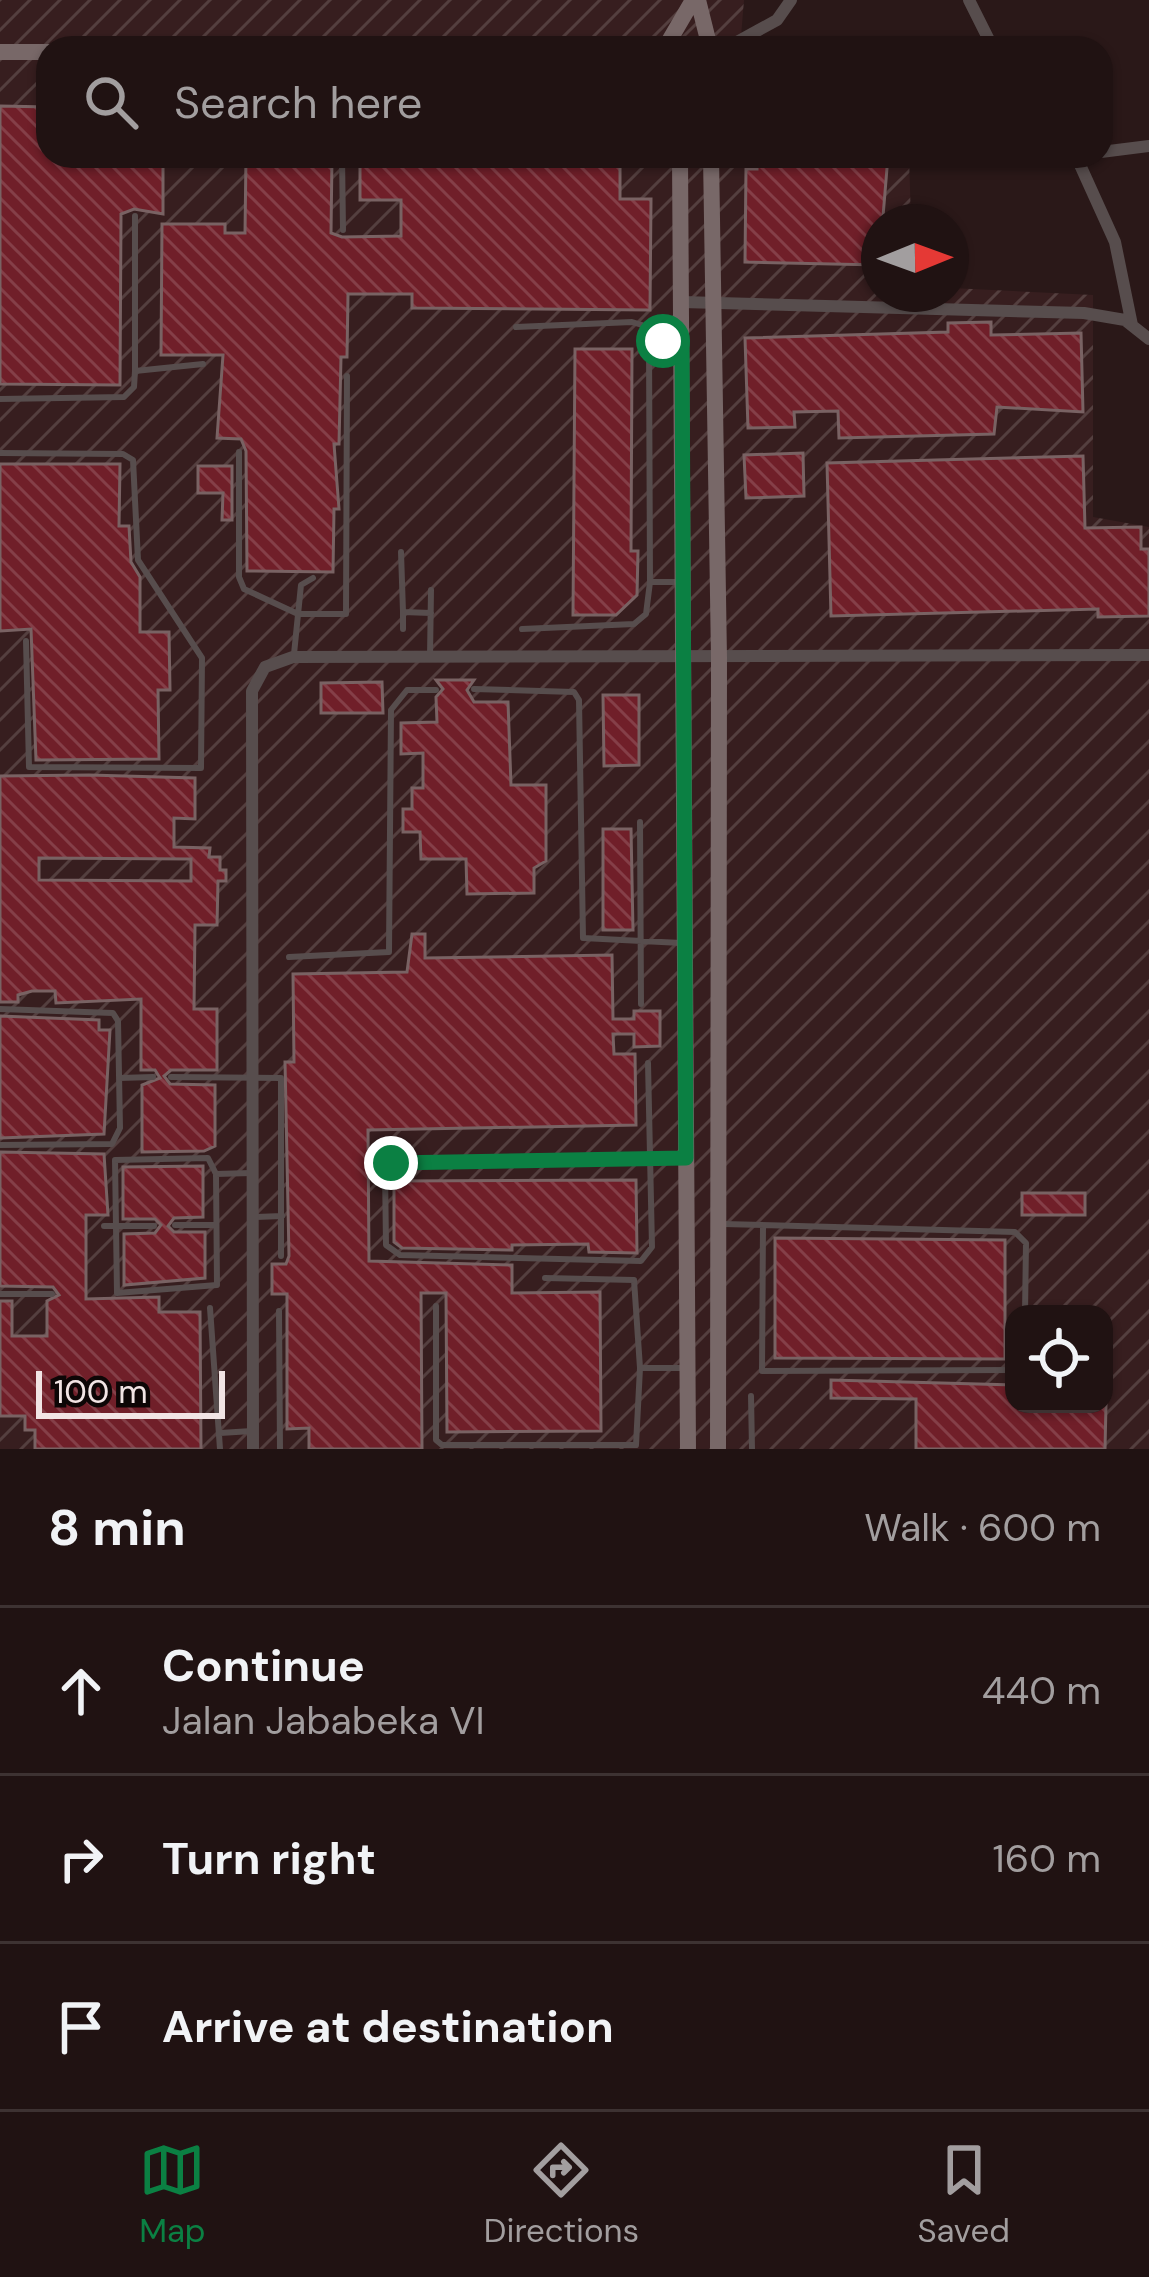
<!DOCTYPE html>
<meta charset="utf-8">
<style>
body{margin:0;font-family:"DM Sans",sans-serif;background:#2d2020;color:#f1f3f6}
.controls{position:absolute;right:36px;bottom:36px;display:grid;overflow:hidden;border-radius:24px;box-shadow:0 3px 9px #0004}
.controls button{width:108px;height:108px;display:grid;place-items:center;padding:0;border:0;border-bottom:3px solid #3d3232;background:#201212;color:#f1f3f6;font:60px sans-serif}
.compass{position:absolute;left:861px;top:204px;width:108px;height:108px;border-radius:50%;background:#201212;box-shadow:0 3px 9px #0004;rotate:89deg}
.scale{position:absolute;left:36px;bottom:30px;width:189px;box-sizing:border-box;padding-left:12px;border:6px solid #f1e4e4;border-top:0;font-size:33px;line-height:42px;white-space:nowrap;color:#f1e4e4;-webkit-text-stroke:9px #0d0606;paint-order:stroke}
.stop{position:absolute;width:36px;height:36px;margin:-27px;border:9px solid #0b8043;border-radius:50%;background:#fff}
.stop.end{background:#0b8043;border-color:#fff;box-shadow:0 3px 12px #0008}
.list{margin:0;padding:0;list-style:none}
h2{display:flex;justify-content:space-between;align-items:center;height:156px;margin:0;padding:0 48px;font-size:51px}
h2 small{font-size:39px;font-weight:400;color:#a29e9f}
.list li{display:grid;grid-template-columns:78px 1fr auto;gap:36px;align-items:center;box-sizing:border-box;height:168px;padding:0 48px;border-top:3px solid #3d3232}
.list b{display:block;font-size:45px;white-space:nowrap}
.list p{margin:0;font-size:39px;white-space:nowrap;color:#a29e9f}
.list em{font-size:39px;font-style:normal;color:#a29e9f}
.icon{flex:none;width:66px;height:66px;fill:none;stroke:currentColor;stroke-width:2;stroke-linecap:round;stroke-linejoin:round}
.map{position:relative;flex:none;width:1149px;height:1449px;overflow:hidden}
.search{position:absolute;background:#201212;box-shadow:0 3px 9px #0004;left:36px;right:36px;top:36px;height:132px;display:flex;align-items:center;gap:30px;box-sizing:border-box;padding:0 42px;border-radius:36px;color:#a29e9f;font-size:45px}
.sheet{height:660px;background:#201212}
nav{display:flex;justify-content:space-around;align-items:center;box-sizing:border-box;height:168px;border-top:3px solid #3d3232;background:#201212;font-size:33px;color:#a29e9f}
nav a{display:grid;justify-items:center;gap:6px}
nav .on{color:#0b8043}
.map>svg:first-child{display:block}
.industrial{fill:url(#industrial-furrows);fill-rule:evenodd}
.building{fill:url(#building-back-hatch);stroke:#796263;stroke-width:3;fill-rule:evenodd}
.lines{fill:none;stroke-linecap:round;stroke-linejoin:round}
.lane{stroke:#574d4d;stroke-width:6}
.street{stroke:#574d4d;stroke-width:12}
.secondary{stroke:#786868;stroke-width:16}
.route{stroke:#0b8043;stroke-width:15}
</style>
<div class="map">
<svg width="1149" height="1449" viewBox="0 0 1149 1449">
<defs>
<pattern id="industrial-furrows" width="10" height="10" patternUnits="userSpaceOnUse" patternTransform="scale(3)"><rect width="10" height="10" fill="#371e1f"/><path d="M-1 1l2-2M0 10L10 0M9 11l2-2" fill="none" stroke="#543f3f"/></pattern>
<pattern id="building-back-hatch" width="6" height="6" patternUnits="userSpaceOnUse" patternTransform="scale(3)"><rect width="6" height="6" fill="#701f29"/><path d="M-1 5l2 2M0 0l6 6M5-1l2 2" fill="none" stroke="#853f48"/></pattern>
</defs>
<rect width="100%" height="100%" fill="#2a1818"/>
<path class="industrial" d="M0,0H744L740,48H48V156H909L911,222H879V294H951V288L1093,295V517L1149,527V1449H0ZM1014,1314H1104V1404H1014Z"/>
<path class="building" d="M0,106L48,107V156H163V214L134,209L121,214L120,385L0,384Z
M246,156H332L331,233L342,237L401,236V200H360V166L571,164V156H620V199H651L650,310L412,308V294H348L347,357H341L339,444H334L339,509H334L333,572L247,571L246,451L241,439L217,438L223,355H161L162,224H225V233H245Z
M757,156H888L879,265L745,262L746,169H757Z
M991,322V335L1081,333L1083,412L997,407L994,434L839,438L838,411L794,412L795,427L748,428L745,338L948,332V323Z
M575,349H632L631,551H638L637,595L616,615H573Z
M803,453L804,496L746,498L744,455Z
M1083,456L1085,528L1141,527V549H1149V616L1098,617V609L831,616L827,463Z
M0,464H120L119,526H129L131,562L140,577V632H169L170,690H158L159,759L36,760L31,629L0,631Z
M198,466H232V520H222L223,493H198Z
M436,680H474L467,690L474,702H508L511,785H546V861L534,868V893L467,894L466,859H421L420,832H403V809H412V788H423V753L401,754V723L437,722L436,697L443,689Z
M382,682L383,713H321V683Z
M603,695H639V765L604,766Z
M89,775L195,778V819L174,818V847L210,848L209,857H220V870H226V881H218L217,925H195L194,1009H217V1070H171L164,1076L170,1084L215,1085V1146L204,1151L142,1152V1085L160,1078L155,1070H141V999L56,1003L55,991H32L18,995V1002H0V776ZM39,858L191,859V881L39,880Z
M603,829H631L633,930H603Z
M412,934H425V958L612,955L613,1019H634V1011H660V1046L634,1047V1034H613L614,1054H635L636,1125L368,1130L369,1261L512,1265V1293L600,1292L601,1431L447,1432L446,1293H421L422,1449H309V1428L287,1429V1294H272V1264H286L289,1256L285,1062H294L293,974L407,972Z
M0,1016L99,1020V1030H110L104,1134L0,1138Z
M0,1152L104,1154L108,1215H86V1299L159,1297V1312H200L201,1449H35V1430H25V1416H0V1301H12V1336H47V1301L59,1295L53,1287L0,1286Z
M203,1166V1217L174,1218L168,1226L174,1232H205V1278L124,1285V1234L155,1233L161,1225L155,1219H123V1167Z
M636,1180L637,1253L589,1252L588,1244L512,1245V1250L402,1248L394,1242V1181Z
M1022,1193H1085V1215H1022Z
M775,1238L1005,1240V1359L775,1358Z
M831,1380L1014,1385V1404H1106L1105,1449H916V1399L831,1398Z"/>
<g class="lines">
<path class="lane" d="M342,156L343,230
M135,216V371
M516,327L632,322L642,325L649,342L650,582L646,614L634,624L522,629
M649,342H681
M0,399L124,397L134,387L135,371L203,364
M239,452V577L244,589L298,614H346L347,376
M0,453L123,454L133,460L138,560L202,658L201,768L29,767L26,641
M401,552L403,612L431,613
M651,582H679
M403,612V629
M294,654L301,585L313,578
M430,657L431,590
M474,689L574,692L579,700L583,938L681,943
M640,822L641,1004
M289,957L389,952L391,710L407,690H436
M0,1009L113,1013L118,1021L120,1128L112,1144L0,1145
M648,1063L652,1247L641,1261L400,1255L386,1245L385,1170L391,1163L401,1161L649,1158H681
M171,1077L281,1078V1256
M119,1078L153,1077
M216,1174L217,1285L117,1293L115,1160L208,1158L216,1174L251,1173
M256,1217L282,1216
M723,1224L1015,1232L1026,1243L1025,1314
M175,1225H216
M104,1226H154
M763,1226L762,1371L1014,1370
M0,1294H52
M436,1306V1440L442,1445H636L640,1368L634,1280L545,1278
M210,1308L220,1449
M279,1311L280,1449
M640,1368H685
M751,1396L752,1449
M220,1433L252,1431"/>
<path class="street" d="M969,0L993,48
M726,48L777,20L791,0
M1101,152L1149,146
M1076,156L1115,242L1132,325
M682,302L1084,313L1125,320L1149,339
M253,1449L252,691L265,667L293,657L1149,655"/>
<path class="secondary" d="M698,0L710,48
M665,48L693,0
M0,52H48
M680,156L688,1449
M711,156L719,658L718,1449"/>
</g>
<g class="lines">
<path class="route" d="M391,1163L686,1158L682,342L663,341"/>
</g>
</svg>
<div class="controls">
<button><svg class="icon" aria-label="locate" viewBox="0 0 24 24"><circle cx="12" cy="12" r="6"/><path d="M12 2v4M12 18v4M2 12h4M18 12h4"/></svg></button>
</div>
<svg class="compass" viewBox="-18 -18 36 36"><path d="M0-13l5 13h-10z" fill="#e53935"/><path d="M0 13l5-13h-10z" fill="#a29e9f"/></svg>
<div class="scale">100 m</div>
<div class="stop" style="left:663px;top:341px"></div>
<div class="stop end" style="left:391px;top:1163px"></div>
<div class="search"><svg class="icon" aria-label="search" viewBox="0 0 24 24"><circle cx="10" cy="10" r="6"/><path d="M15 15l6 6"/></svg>Search here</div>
</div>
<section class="sheet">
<h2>8 min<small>Walk · 600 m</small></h2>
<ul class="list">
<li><svg class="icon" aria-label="ahead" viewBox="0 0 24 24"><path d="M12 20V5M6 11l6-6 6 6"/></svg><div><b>Continue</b><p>Jalan Jababeka VI</p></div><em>440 m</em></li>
<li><svg class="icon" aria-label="right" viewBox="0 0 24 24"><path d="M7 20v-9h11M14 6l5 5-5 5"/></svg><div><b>Turn right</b></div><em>160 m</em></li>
<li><svg class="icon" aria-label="arrive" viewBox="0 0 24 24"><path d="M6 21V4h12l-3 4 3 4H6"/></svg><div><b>Arrive at destination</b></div></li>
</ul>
</section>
<nav>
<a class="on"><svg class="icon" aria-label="map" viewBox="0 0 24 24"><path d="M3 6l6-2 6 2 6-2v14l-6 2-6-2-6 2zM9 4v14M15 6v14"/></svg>Map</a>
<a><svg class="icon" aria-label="directions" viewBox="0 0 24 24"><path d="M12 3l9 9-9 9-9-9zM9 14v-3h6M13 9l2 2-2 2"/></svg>Directions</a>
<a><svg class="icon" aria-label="saved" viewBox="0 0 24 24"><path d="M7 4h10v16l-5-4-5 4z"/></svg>Saved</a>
</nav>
